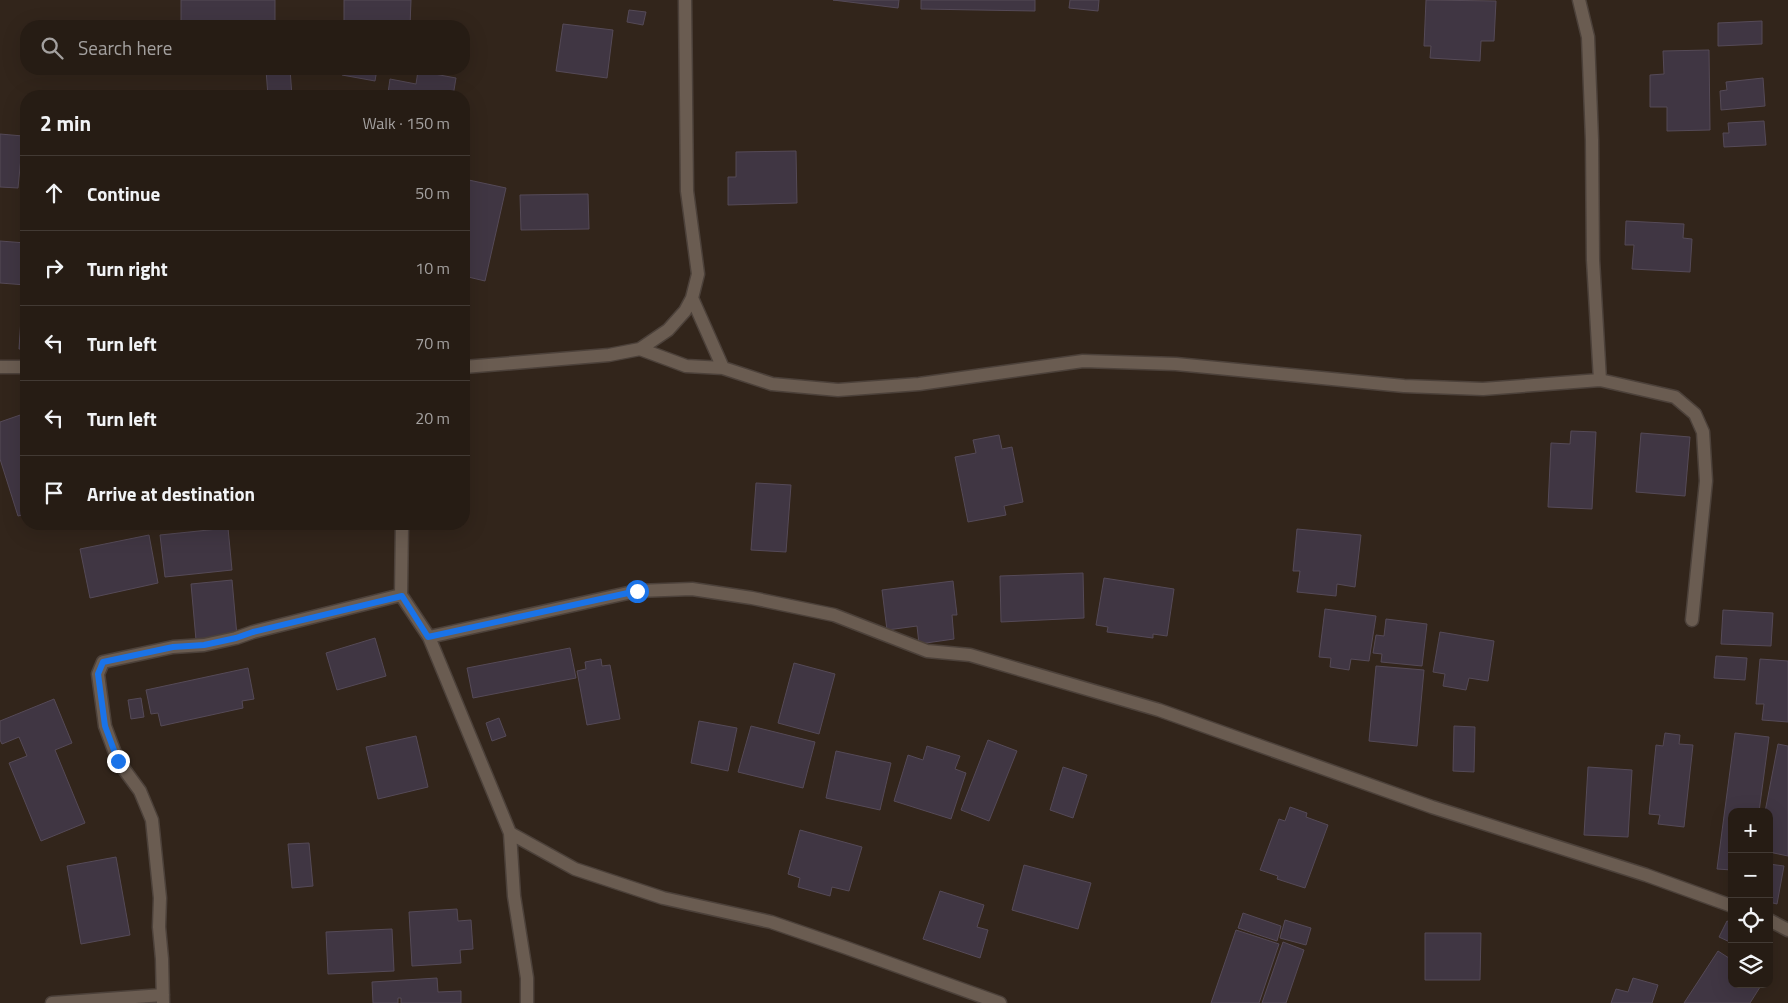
<!DOCTYPE html>
<meta charset="utf-8">
<style>
body{margin:0;font-family:"Titillium Web",sans-serif;background:#322922;color:#f1f3f6}
.controls{position:absolute;right:15px;bottom:15px;display:grid;overflow:hidden;border-radius:10px;box-shadow:0 5px 20px #0002}
.controls button{width:45px;height:45px;display:grid;place-items:center;padding:0;border:0;border-bottom:1px solid #423a34;background:#261c14;color:#f1f3f6;font:25px sans-serif}
.stop{position:absolute;width:15px;height:15px;margin:-11px;border:4px solid #1a73e8;border-radius:50%;background:#fff}
.stop.end{background:#1a73e8;border-color:#fff;box-shadow:0 1px 5px #0008}
.list{margin:0;padding:0;list-style:none}
h2{display:flex;justify-content:space-between;align-items:center;height:65px;margin:0;padding:0 20px;font-size:21px}
h2 small{font-size:16px;font-weight:400;color:#a4a1a0}
.list li{display:grid;grid-template-columns:32px 1fr auto;gap:15px;align-items:center;box-sizing:border-box;height:75px;padding:0 20px;border-top:1px solid #423a34}
.list b{display:block;font-size:19px;white-space:nowrap}
.list em{font-size:16px;font-style:normal;color:#a4a1a0}
.icon{flex:none;width:28px;height:28px;fill:none;stroke:currentColor;stroke-width:2;stroke-linecap:round;stroke-linejoin:round}
.map{position:relative;flex:none;width:1788px;height:1003px;overflow:hidden}
.search{position:absolute;background:#261c14;box-shadow:0 5px 20px #0002;left:20px;top:20px;width:450px;height:55px;display:flex;align-items:center;gap:12px;box-sizing:border-box;padding:0 18px;border-radius:20px;color:#a4a1a0;font-size:19px}
.panel{position:absolute;background:#261c14;box-shadow:0 5px 20px #0002;left:20px;top:90px;width:450px;height:440px;border-radius:20px}
.map>svg:first-child{display:block}
.building{fill:#403643;stroke:#554a57}
.lines{fill:none;stroke-linecap:round;stroke-linejoin:round}
.minor-casing{stroke:#4c413a;stroke-width:15}
.minor{stroke:#6a5c51;stroke-width:12}
.route{stroke:#1a73e8;stroke-width:6}
</style>
<div class="map">
<svg width="1788" height="1003" viewBox="0 0 1788 1003">
<rect width="100%" height="100%" fill="#32251b"/>
<path class="building" d="M181,0H275V26H181Z
M344,0H411L410,26H344Z
M833,0H899L898,8Z
M921,0H1035V11L921,9Z
M1070,0H1099L1098,11L1069,8Z
M1426,0L1496,1L1494,41H1481L1480,61L1430,58L1431,46H1424Z
M629,10L646,12L643,25L627,22Z
M1762,21V44L1718,46V23Z
M563,24L613,30L607,78L556,71Z
M1709,50L1710,130L1667,131V107H1650V75L1664,74L1663,51Z
M290,69L292,96H268L266,70Z
M343,69H377L375,81L342,75Z
M418,71L456,78L453,96H375L376,91L388,93L390,79L416,84Z
M1763,78L1765,106L1721,110L1720,91L1727,90L1726,82Z
M1764,121L1766,145L1724,147L1723,133H1729L1728,123Z
M0,134L23,136L18,188L0,187Z
M796,151L797,203L728,205V177H736V152Z
M464,179L506,188L485,281L464,276Z
M588,194L589,229L521,230L520,195Z
M1626,221L1684,224L1683,238L1692,239L1690,272L1632,269L1634,245H1625Z
M0,241L26,243V285L0,283Z
M22,303H26V349H19Z
M26,413V514L18,516L0,459V422Z
M1571,431L1596,432L1592,509L1548,507L1551,443L1570,444Z
M1641,433L1690,437L1685,496L1636,492Z
M999,435L1002,449L1012,447L1023,502L1004,506L1006,515L968,522L955,457L976,453L973,440Z
M756,483L791,485L786,552L751,550Z
M228,528L232,570L165,577L160,535Z
M1297,529L1361,535L1355,587L1337,584L1336,596L1297,592L1300,571H1293Z
M149,535L158,583L90,598L80,549Z
M1083,573L1084,618L1001,622L1000,576Z
M1104,578L1174,589L1167,636L1153,634V638L1107,632L1108,627L1096,625Z
M232,580L237,636L196,640L191,584Z
M953,581L957,615H952L954,639L919,644L917,626L887,630L882,590Z
M1325,609L1376,616L1369,661L1351,659L1349,670L1330,667L1331,658L1319,657Z
M1723,610L1773,613L1771,646L1721,644Z
M1386,619L1427,624L1422,666L1381,662L1382,654L1373,653L1376,635L1384,636Z
M1440,632L1494,641L1488,681L1469,678L1466,690L1443,686L1445,674L1433,672Z
M375,638L386,676L337,690L326,653Z
M570,648L576,678L473,698L467,668Z
M1716,656L1747,658L1745,680L1714,678Z
M601,659L602,666L610,665L620,719L587,725L577,671L586,669L585,662Z
M1760,659L1788,661V722L1762,720L1764,704H1756Z
M794,663L835,674L819,734L778,723Z
M1376,666L1424,670L1417,746L1369,741Z
M248,668L254,699L242,701L243,708L161,726L158,713L151,714L146,690Z
M141,698L144,717L131,719L128,700Z
M54,699L72,743L55,750L85,823L41,841L9,763L27,756L19,737L2,744L0,740V721Z
M499,718L506,736L492,741L486,723Z
M699,721L737,728L728,771L691,763Z
M751,726L815,742L803,788L738,772Z
M1454,726L1475,727L1474,772L1453,771Z
M1665,733L1680,735L1679,744L1693,745L1684,827L1658,824L1660,815L1649,814L1656,745L1663,746Z
M1735,733L1769,737L1759,812H1732V870L1717,869Z
M416,736L428,787L378,799L366,747Z
M988,740L1017,751L989,821L961,810Z
M1778,744L1788,746V856L1769,852V812H1765Z
M927,746L960,756L955,769L966,773L951,819L894,801L908,755L923,760Z
M836,751L891,763L880,810L826,798Z
M1063,767L1087,775L1073,818L1050,810Z
M1588,767L1632,770L1628,837L1584,835Z
M1290,807L1307,813L1306,817L1328,825L1305,888L1277,879L1278,876L1260,870L1279,819L1285,821Z
M800,830L862,847L849,891L832,887L830,896L798,887L800,878L788,874Z
M309,843L313,886L292,888L288,844Z
M116,857L130,935L81,944L67,866Z
M1769,864L1784,866L1777,904L1769,902Z
M1024,865L1091,883L1078,929L1012,910Z
M940,891L984,905L977,927L988,930L980,958L923,939Z
M457,909L458,921L471,920L473,949L460,950L461,963L412,966L409,912Z
M1243,913L1281,926L1277,941L1238,928Z
M1285,920L1311,928L1306,945L1280,938Z
M1727,921L1732,923V943L1719,937Z
M392,929L394,971L328,974L326,932Z
M1236,930L1279,944L1259,1003H1211Z
M1425,933H1481L1480,980H1425Z
M1283,942L1304,950L1286,1003H1262Z
M1718,951L1732,960V984H1762L1750,1003H1684Z
M437,978L438,992L461,991V1003H401V998H398V1003H373L372,982Z
M1633,978L1658,985L1652,1003H1611L1616,989L1628,992Z"/>
<g class="lines">
<g class="minor-casing">
<path id="minor" d="M1579,0L1588,37L1592,140L1593,260L1600,380
M692,298L723,368L772,384L838,390L919,384L1083,361L1176,364L1404,386L1483,389L1600,380L1675,397L1695,414L1703,432L1706,481L1692,620
M640,349L686,366L723,368
M0,367H26
M464,367L609,355L640,349L668,330L685,311L692,298L698,274L687,191L685,0
M402,524L401,595L429,637L510,833L514,896L527,978V1003
M429,637L637,591L692,589L752,598L834,615L927,651L970,655L1159,710L1432,807L1646,875L1732,906
M510,833L575,869L663,898L771,922L844,947L1000,1003
M1769,920L1788,930
M52,1003L163,995
M163,1003L162,959L159,927L160,898L152,820L140,791L118,761L105,726L98,674L103,662L173,647L204,645L236,638L253,632L401,595"/>
</g>
<use href="#minor" class="minor"/>
</g>
<g class="lines">
<path class="route" d="M118,761L105,726L98,674L103,662L173,647L204,645L236,638L253,632L402,596L428,637L637,591"/>
</g>
</svg>
<div class="controls">
<button>+</button>
<button>−</button>
<button><svg class="icon" aria-label="locate" viewBox="0 0 24 24"><circle cx="12" cy="12" r="6"/><path d="M12 2v4M12 18v4M2 12h4M18 12h4"/></svg></button>
<button><svg class="icon" aria-label="layers" viewBox="0 0 24 24"><path d="M12 4l9 5-9 5-9-5zM3 14l9 5 9-5"/></svg></button>
</div>
<div class="stop" style="left:637px;top:591px"></div>
<div class="stop end" style="left:118px;top:761px"></div>
<div class="search"><svg class="icon" aria-label="search" viewBox="0 0 24 24"><circle cx="10" cy="10" r="6"/><path d="M15 15l6 6"/></svg>Search here</div>
<section class="panel">
<h2>2 min<small>Walk · 150 m</small></h2>
<ul class="list">
<li><svg class="icon" aria-label="ahead" viewBox="0 0 24 24"><path d="M12 20V5M6 11l6-6 6 6"/></svg><div><b>Continue</b></div><em>50 m</em></li>
<li><svg class="icon" aria-label="right" viewBox="0 0 24 24"><path d="M7 20v-9h11M14 6l5 5-5 5"/></svg><div><b>Turn right</b></div><em>10 m</em></li>
<li><svg class="icon" aria-label="left" viewBox="0 0 24 24"><path d="M17 20v-9H6M10 6l-5 5 5 5"/></svg><div><b>Turn left</b></div><em>70 m</em></li>
<li><svg class="icon" aria-label="left" viewBox="0 0 24 24"><path d="M17 20v-9H6M10 6l-5 5 5 5"/></svg><div><b>Turn left</b></div><em>20 m</em></li>
<li><svg class="icon" aria-label="arrive" viewBox="0 0 24 24"><path d="M6 21V4h12l-3 4 3 4H6"/></svg><div><b>Arrive at destination</b></div></li>
</ul>
</section>
</div>
